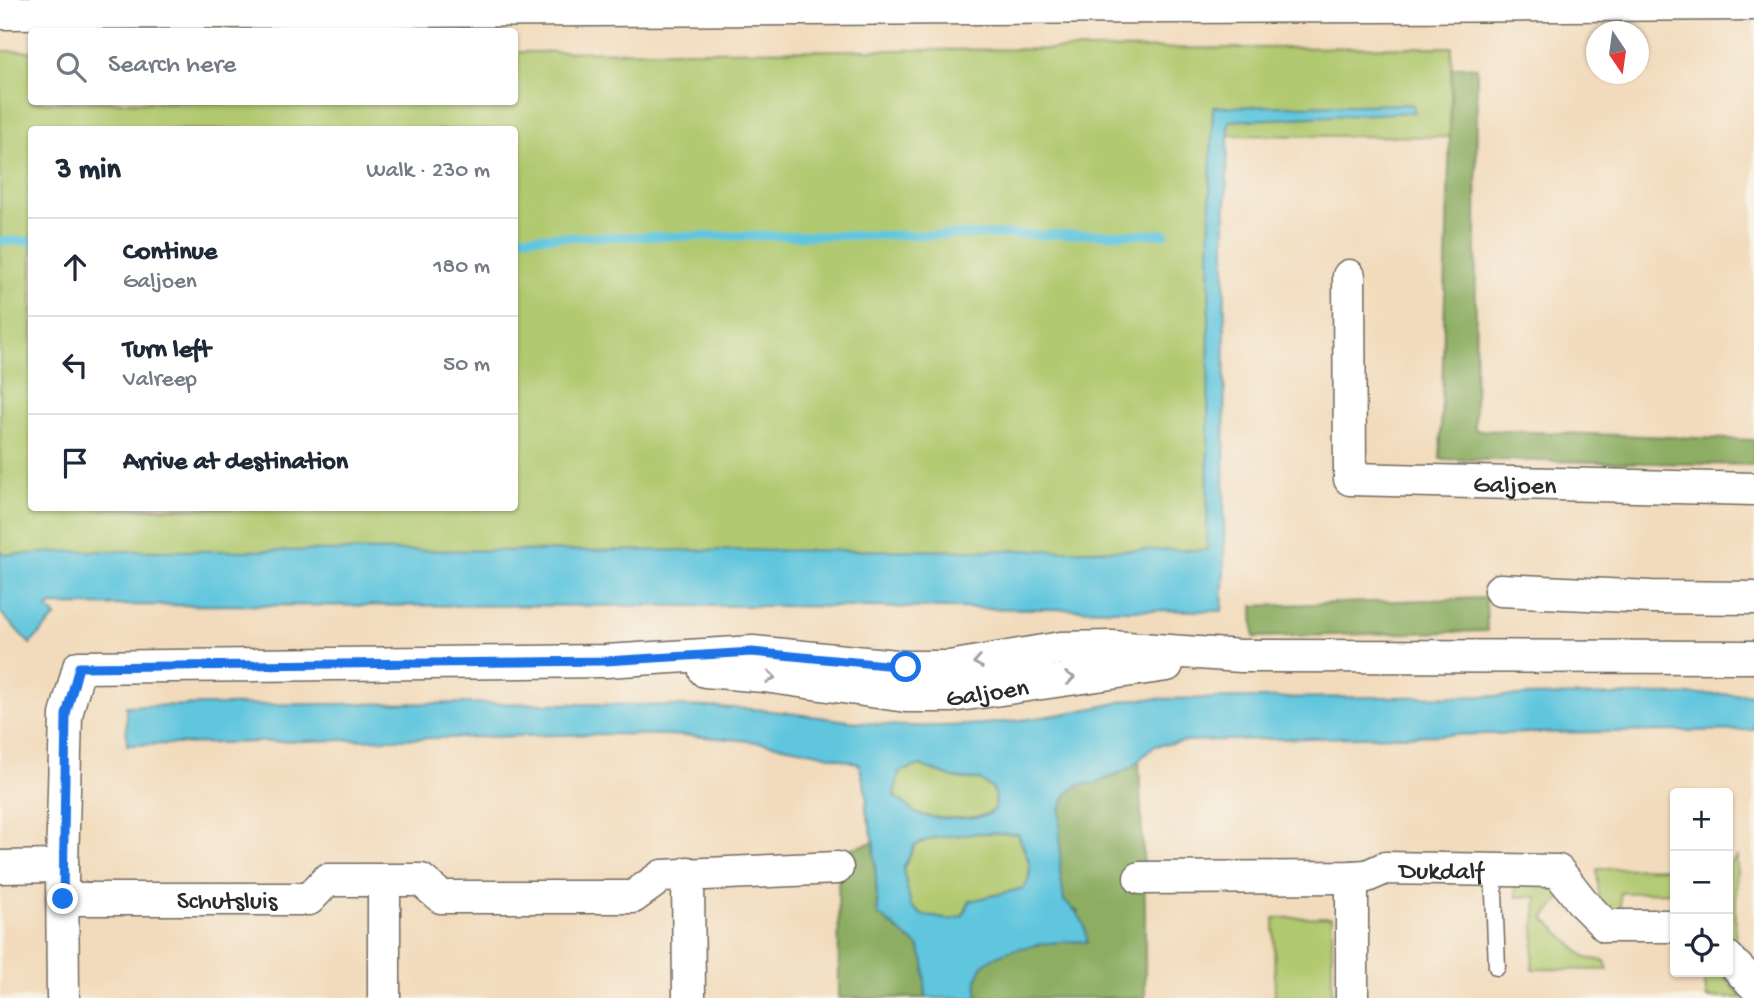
<!DOCTYPE html>
<meta charset="utf-8">
<style>
body{margin:0;font-family:"Gochi Hand",sans-serif;background:#f2f2f3;color:#1f2937}
.controls{position:absolute;right:21px;bottom:21px;display:grid;overflow:hidden;border-radius:7px;box-shadow:0 2px 5px #0004}
.controls button{width:63px;height:63px;display:grid;place-items:center;padding:0;border:0;border-bottom:2px solid #e0e1e3;background:#fff;color:#1f2937;font:35px sans-serif}
.compass{position:absolute;left:1586px;top:21px;width:63px;height:63px;border-radius:50%;background:#fff;box-shadow:0 2px 5px #0004;rotate:167deg}
.stop{position:absolute;width:21px;height:21px;margin:-16px;border:5px solid #1a73e8;border-radius:50%;background:#fff}
.stop.end{background:#1a73e8;border-color:#fff;box-shadow:0 2px 7px #0008}
.list{margin:0;padding:0;list-style:none}
h2{display:flex;justify-content:space-between;align-items:center;height:91px;margin:0;padding:0 28px;font-size:30px}
h2 small{font-size:23px;font-weight:400;color:#747a83}
.list li{display:grid;grid-template-columns:46px 1fr auto;gap:21px;align-items:center;box-sizing:border-box;height:98px;padding:0 28px;border-top:2px solid #e0e1e3}
.list b{display:block;font-size:26px;white-space:nowrap}
.list p{margin:0;font-size:23px;white-space:nowrap;color:#747a83}
.list em{font-size:23px;font-style:normal;color:#747a83}
.icon{flex:none;width:38px;height:38px;fill:none;stroke:currentColor;stroke-width:2;stroke-linecap:round;stroke-linejoin:round}
.map{position:relative;flex:none;width:1754px;height:998px;overflow:hidden}
.search{position:absolute;background:#fff;box-shadow:0 2px 5px #0004;left:28px;top:28px;width:490px;height:77px;display:flex;align-items:center;gap:18px;box-sizing:border-box;padding:0 24px;border-radius:7px;color:#747a83;font-size:26px}
.panel{position:absolute;background:#fff;box-shadow:0 2px 5px #0004;left:28px;top:126px;width:490px;height:385px;border-radius:7px}
.map>svg:first-child{display:block}
.green{fill:#b1c96f;stroke:#6e7a4d;stroke-width:2;fill-rule:evenodd}
.forest{fill:#8cad62;stroke:#5c6c46;stroke-width:2}
.water{fill:#61c6de;stroke:#467884;stroke-width:2;fill-rule:evenodd}
.lines{fill:none;stroke-linecap:round;stroke-linejoin:round}
.stream{stroke:#61c6de;stroke-width:9}
.service-casing{stroke:#71695e;stroke-width:19}
.minor-casing{stroke:#71695e;stroke-width:35}
.service{stroke:#fff;stroke-width:16}
.minor{stroke:#fff;stroke-width:32}
.oneway{stroke:#a0a0a0}
.route{stroke:#1a73e8;stroke-width:9}
.labels{text-anchor:middle;stroke-width:5;stroke-linejoin:round;paint-order:stroke}
.street-label{font-size:26px;fill:#2b2b2b;stroke:#f7f3e8}
</style>
<div class="map">
<svg width="1754" height="998" viewBox="0 0 1754 998">
<rect width="100%" height="100%" fill="#f7f3e8"/>
<filter id="ink" filterUnits="userSpaceOnUse"><feTurbulence type="fractalNoise" baseFrequency=".0143" numOctaves="2"/><feDisplacementMap in="SourceGraphic" scale="14" xChannelSelector="R" yChannelSelector="G"/><feConvolveMatrix kernelMatrix="1 2 1 2 8 2 1 2 1" color-interpolation-filters="sRGB"/></filter>
<filter id="wash" filterUnits="userSpaceOnUse"><feTurbulence type="fractalNoise" baseFrequency=".00686" numOctaves="4" result="noise"/><feDisplacementMap in="SourceGraphic" scale="28" xChannelSelector="R" yChannelSelector="G"/><feGaussianBlur stdDeviation="1.57" result="paint"/><feColorMatrix in="noise" values="0 0 0 0 0 0 0 0 0 0 0 0 0 0 0 0 0 1.4 0 .05"/><feComposite in="paint" operator="in"/></filter>
<g filter="url(#wash)">
<rect width="100%" height="100%" fill="#f2dbbc"/>
<path class="green" d="M1452,47L1450,137L1218,135L1207,550L4,555L0,550V51H31L32,102H514L515,52ZM32,130H514V508H32Z
M920,765L953,778L980,780L993,789C995,796 998,804 993,810C984,821 927,820 916,813C909,808 902,801 894,796L899,771Z
M979,833H1017C1025,853 1037,868 1024,888L970,901L963,916L950,920L922,915L911,906L903,869L915,845L934,838Z
M1737,857L1735,949L1728,943V866Z
M1675,868V892L1620,893L1621,912L1607,909L1599,896L1597,869Z
M1545,881L1562,897L1544,918L1586,958L1605,961L1608,970L1532,969L1537,897H1516L1515,882Z
M1332,917V998H1275L1274,918Z
M1703,972H1719L1743,998H1707Z"/>
<path class="forest" d="M1452,67H1477L1475,430L1754,440V465L1440,459Z
M1486,598L1487,631L1254,637L1253,606Z
M1139,760L1145,903V998H978C976,986 975,978 982,967C995,947 1065,939 1087,942L1078,912L1064,902C1060,875 1047,795 1079,785C1085,783 1091,784 1096,783C1110,779 1128,770 1139,760Z
M874,842L878,914L919,947L924,962L926,998H839L838,852Z"/>
<path class="water" d="M1412,104L1415,112L1229,121L1225,223L1224,568L1222,611L779,606L52,605L47,609L56,616L30,644L0,612V550L5,555L76,551L1207,550L1210,182L1213,107Z
M1754,694V730L1531,733L1189,741L1154,746L1132,767L1097,783L1078,785L1066,795L1060,810V871L1064,901C1080,914 1086,922 1087,942C1065,939 995,947 982,967C975,978 976,986 978,998H926L924,962L919,947L878,914L874,842L866,810L867,796L859,764C737,726 608,734 481,737C363,739 245,742 127,745L126,706C329,704 532,700 735,708C793,710 851,725 909,726C986,728 1060,717 1134,699ZM920,765L953,778L980,780L993,789C995,796 998,804 993,811C984,821 927,820 916,813C909,808 901,801 894,796L899,772ZM979,833L1018,834C1025,853 1037,868 1024,888L970,901L963,916L950,920L922,915L911,906L903,869L915,845L934,838Z"/>
<g class="lines">
<path class="stream" d="M514,237L1165,234
M0,241H32"/>
</g>
</g>
<g filter="url(#ink)">
<g class="lines">
<g class="service-casing">
<path id="service" d="M1493,869L1497,967"/>
</g>
<g class="minor-casing">
<g id="minor">
<path d="M0,13L1754,4"/>
<path id="s1" d="M1349,276L1350,479L1754,489"/>
<path d="M1500,590L1651,597L1754,598"/>
<path id="s2" d="M705,671L764,676L906,696H952L1167,665"/>
<path d="M0,867L62,866"/>
<path d="M688,873L689,998"/>
<path d="M1352,877V998"/>
<path id="s3" d="M1140,878L1352,877L1367,876L1385,868L1558,871L1584,904L1606,926H1675"/>
<path d="M384,880V998"/>
<path id="s4" d="M63,899H309L327,880H421L441,897H633L662,876L837,868"/>
<path d="M1728,958L1754,985"/>
<path d="M63,998L62,866L66,715L79,667L606,661L753,652L906,667H949L1061,648L1112,647L1241,656L1754,657"/>
</g>
</g>
<use href="#service" class="service"/>
<use href="#minor" class="minor"/>
</g>
<defs><path id="oneway-chevron" d="M-2-3.5L2.5 0L-2 3.5" fill="none" stroke-width="1.6" stroke-linecap="round" stroke-linejoin="round" transform="scale(1.75)"/></defs>
<g class="oneway">
<use href="#oneway-chevron" transform="translate(978 662) rotate(170)"/>
<use href="#oneway-chevron" transform="translate(771 677) rotate(7)"/>
<use href="#oneway-chevron" transform="translate(1070 678) rotate(-9)"/>
</g>
</g>
<g class="lines" filter="url(#ink)">
<path class="route" d="M63,899L66,715L79,667L606,661L752,652L906,667"/>
</g>
<g class="labels">
<g class="street-label">
<text dy="9" stroke="none"><textPath href="#s1" startOffset="368">Galjoen</textPath></text>
<text dy="9" stroke="none"><textPath href="#s2" startOffset="284">Galjoen</textPath></text>
<text dy="9" stroke="none"><textPath href="#s3" startOffset="303">Dukdalf</textPath></text>
<text dy="9" stroke="none"><textPath href="#s4" startOffset="164">Schutsluis</textPath></text>
</g>
</g>
</svg>
<div class="controls">
<button>+</button>
<button>−</button>
<button><svg class="icon" aria-label="locate" viewBox="0 0 24 24"><circle cx="12" cy="12" r="6"/><path d="M12 2v4M12 18v4M2 12h4M18 12h4"/></svg></button>
</div>
<svg class="compass" viewBox="-18 -18 36 36"><path d="M0-13l5 13h-10z" fill="#e53935"/><path d="M0 13l5-13h-10z" fill="#747a83"/></svg>
<div class="stop" style="left:906px;top:667px"></div>
<div class="stop end" style="left:63px;top:899px"></div>
<div class="search"><svg class="icon" aria-label="search" viewBox="0 0 24 24"><circle cx="10" cy="10" r="6"/><path d="M15 15l6 6"/></svg>Search here</div>
<section class="panel">
<h2>3 min<small>Walk · 230 m</small></h2>
<ul class="list">
<li><svg class="icon" aria-label="ahead" viewBox="0 0 24 24"><path d="M12 20V5M6 11l6-6 6 6"/></svg><div><b>Continue</b><p>Galjoen</p></div><em>180 m</em></li>
<li><svg class="icon" aria-label="left" viewBox="0 0 24 24"><path d="M17 20v-9H6M10 6l-5 5 5 5"/></svg><div><b>Turn left</b><p>Valreep</p></div><em>50 m</em></li>
<li><svg class="icon" aria-label="arrive" viewBox="0 0 24 24"><path d="M6 21V4h12l-3 4 3 4H6"/></svg><div><b>Arrive at destination</b></div></li>
</ul>
</section>
</div>
